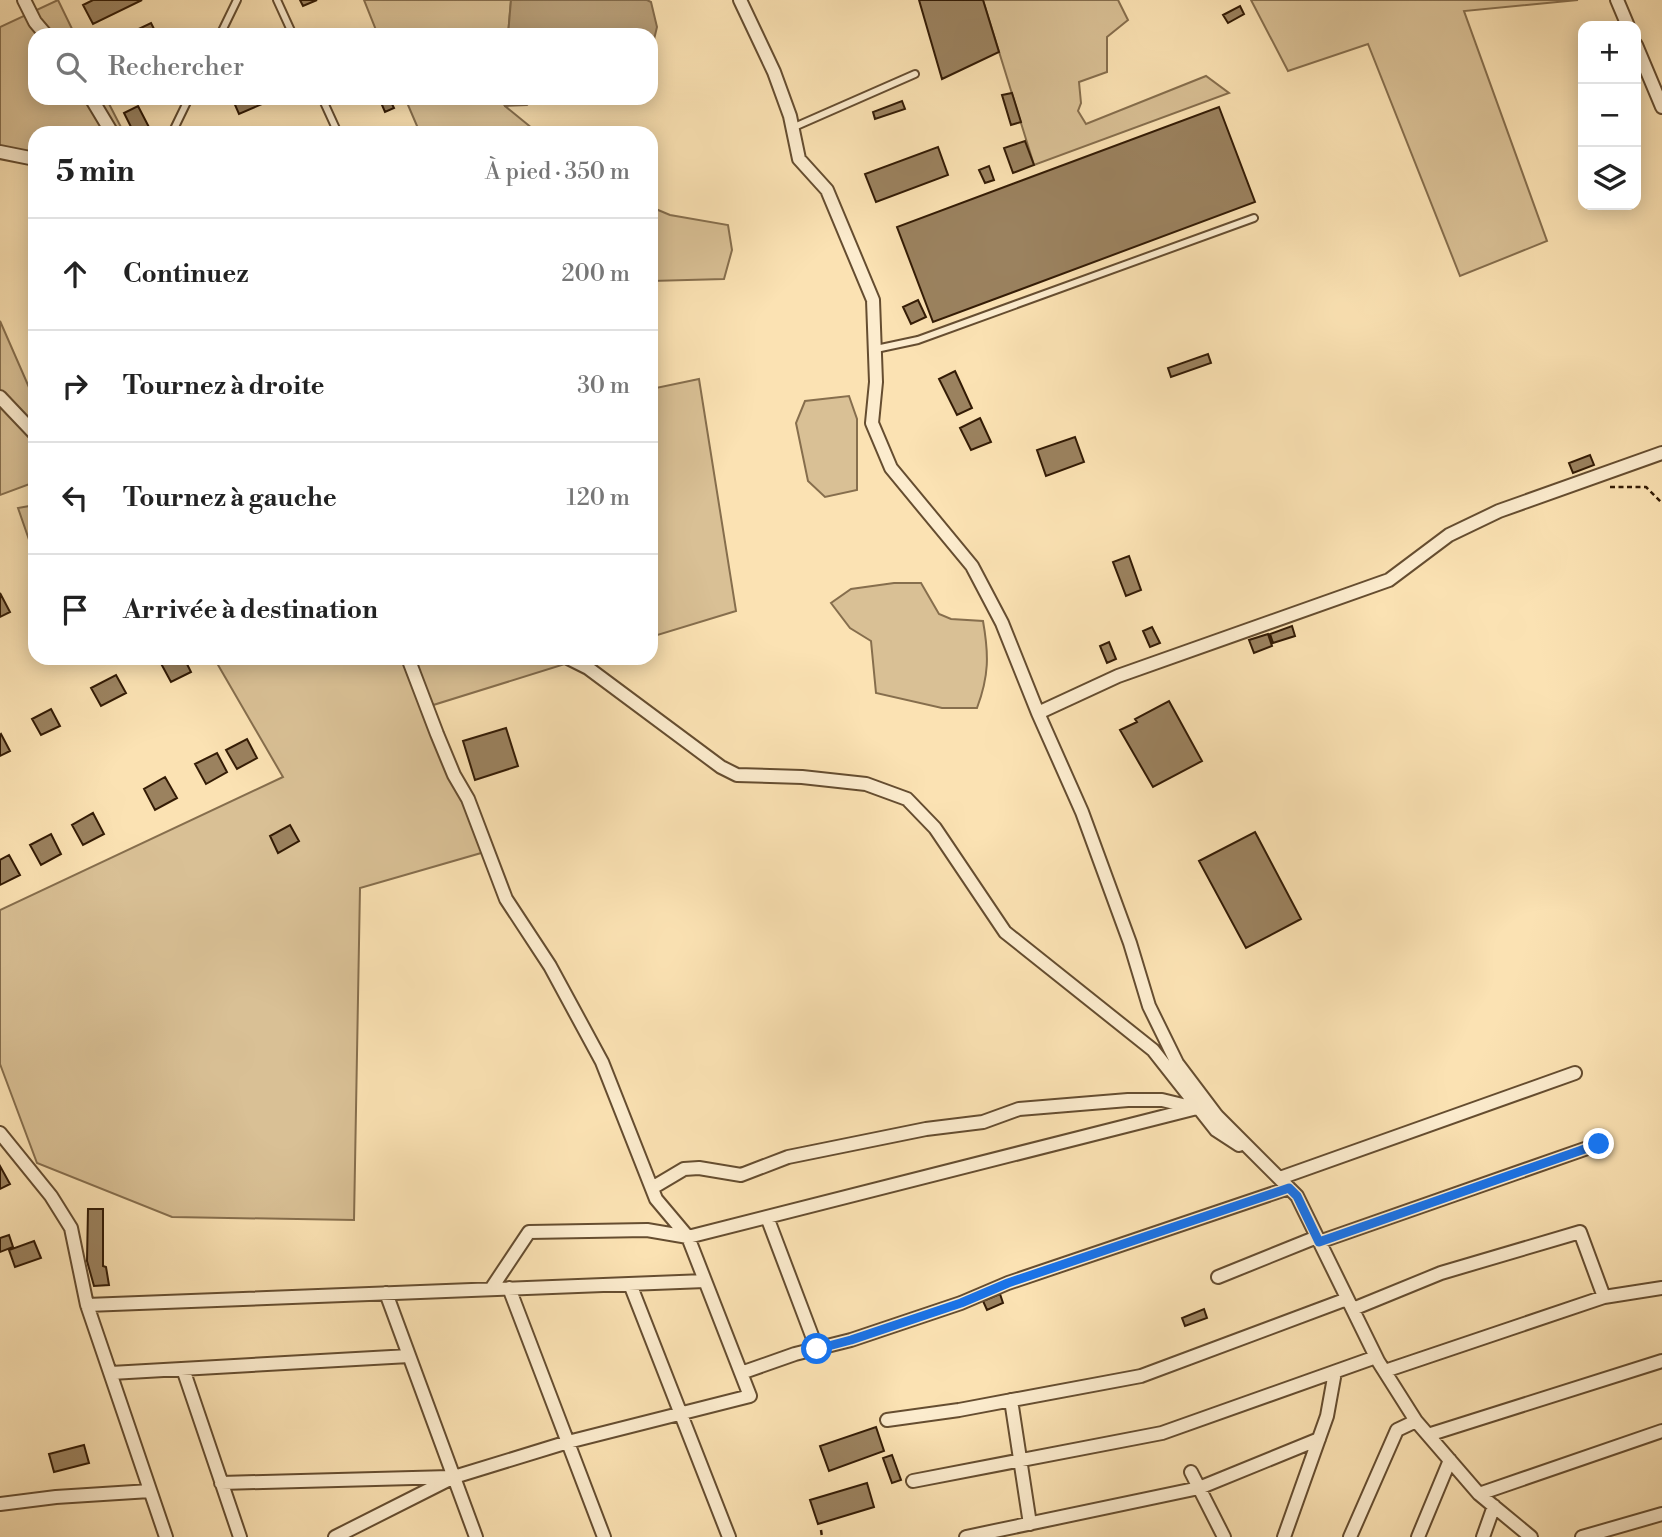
<!DOCTYPE html>
<html lang="fr">
<meta charset="utf-8">
<style>
body{margin:0;font-family:"Libre Bodoni",serif;background:#f6f6f6;color:#222}
.controls{position:absolute;right:21px;top:21px;display:grid;overflow:hidden;border-radius:14px;box-shadow:0 4px 18px #0003}
.controls button{width:63px;height:63px;display:grid;place-items:center;padding:0;border:0;border-bottom:2px solid #e0e0e0;background:#fff;color:#222;font:35px sans-serif}
.stop{position:absolute;width:21px;height:21px;margin:-16px;border:5px solid #1a73e8;border-radius:50%;background:#fff}
.stop.end{background:#1a73e8;border-color:#fff;box-shadow:0 2px 7px #0008}
.list{margin:0;padding:0;list-style:none}
h2{display:flex;justify-content:space-between;align-items:center;height:91px;margin:0;padding:0 28px;font-size:30px}
h2 small{font-size:23px;font-weight:400;color:#767676}
.list li{display:grid;grid-template-columns:46px 1fr auto;gap:21px;align-items:center;box-sizing:border-box;height:112px;padding:0 28px;border-top:2px solid #e0e0e0}
.list b{display:block;font-size:26px;white-space:nowrap}
.list em{font-size:23px;font-style:normal;color:#767676}
.icon{flex:none;width:38px;height:38px;fill:none;stroke:currentColor;stroke-width:2;stroke-linecap:round;stroke-linejoin:round}
.map{position:relative;flex:none;width:1662px;height:1537px;overflow:hidden}
.search{position:absolute;background:#fff;box-shadow:0 4px 18px #0003;left:28px;top:28px;width:630px;height:77px;display:flex;align-items:center;gap:18px;box-sizing:border-box;padding:0 24px;border-radius:21px;color:#767676;font-size:26px}
.panel{position:absolute;background:#fff;box-shadow:0 4px 18px #0003;left:28px;top:126px;width:630px;height:539px;border-radius:21px}
.map>svg:first-child{display:block}
.green{fill:#d9c095;stroke:#866e4d;stroke-width:2}
.water{fill:#b79e78;stroke:#826a4a;stroke-width:2}
.building{fill:#9b825f;stroke:#331b05;stroke-width:2}
.lines{fill:none;stroke-linecap:round;stroke-linejoin:round}
.lane-casing{stroke:#654d30;stroke-width:10}
.street-casing{stroke:#654d30;stroke-width:16}
.path{stroke:#331b05;stroke-width:2.5;stroke-dasharray:5 3.5;stroke-linecap:butt}
.lane{stroke:#fcecce;stroke-width:6}
.street{stroke:#fcecce;stroke-width:12}
.route{stroke:#1a73e8;stroke-width:9}
</style>
<div class="map">
<svg width="1662" height="1537" viewBox="0 0 1662 1537">
<rect width="100%" height="100%" fill="#fbe2b3"/>
<filter id="stains"><feTurbulence type="fractalNoise" baseFrequency=".00286" numOctaves="4"/><feColorMatrix values="0 0 0 0 .2 0 0 0 0 .09 0 0 0 0 .02 0 0 0 .5 -.17"/></filter>
<radialGradient id="worn" r=".72"><stop offset=".6" stop-color="#630" stop-opacity="0"/><stop offset="1" stop-color="#630" stop-opacity=".3"/></radialGradient>
<path class="green" d="M58,0L75,35H35V98H106L124,133H35V159L0,152V27Z
M364,0H511L508,35H378Z
M983,0H1118L1128,20L1107,37V72L1079,82L1081,103L1078,111L1086,124L1206,76L1229,93L1034,165Z
M1251,0H1578L1464,11L1547,241L1460,276L1368,44L1288,71Z
M405,98H501L505,106L538,133H420Z
M651,207L670,215L728,225L732,250L724,279L651,281Z
M0,321L35,401V482L0,495Z
M699,379L736,611L651,637V389Z
M849,396L857,419V490L825,497L808,481L796,423L805,401Z
M35,505V557L18,508Z
M894,583H921L939,614L951,619L983,621C989,655 989,676 977,708H942L876,693L871,641L850,628L831,603L851,589Z
M214,658H584L427,707L488,851L360,888L354,1220L172,1217L37,1163L0,1064V910L283,777Z"/>
<path class="water" d="M511,0H647L651,2L657,27L651,52V35H508Z
M501,98H534L527,105L505,106Z"/>
<path class="building" d="M93,0H142L93,24L83,5Z
M300,0H317L303,6Z
M919,0H983L999,52L942,79Z
M1240,6L1244,14L1228,23L1223,15Z
M151,23L157,35H126Z
M1012,93L1021,122L1011,125L1002,95Z
M232,98H276L239,114Z
M379,98H389L394,108L385,112Z
M902,101L905,109L875,119L873,112Z
M138,106L152,133H134L124,113Z
M1219,107L1255,202L933,322L897,227Z
M1025,141L1034,165L1013,173L1004,148Z
M938,147L948,175L876,202L865,174Z
M989,166L994,180L985,183L979,170Z
M918,300L926,317L911,324L903,307Z
M1208,354L1211,363L1171,377L1168,368Z
M955,371L972,408L957,415L939,379Z
M980,418L991,442L971,450L960,428Z
M1075,437L1084,462L1046,476L1037,450Z
M1590,455L1594,465L1573,473L1569,463Z
M1129,556L1141,590L1126,596L1113,562Z
M0,593L10,612L0,617Z
M1292,626L1295,636L1273,643L1270,634Z
M1152,627L1160,643L1150,647L1143,631Z
M1268,634L1272,646L1254,653L1249,640Z
M1109,642L1116,659L1107,663L1100,646Z
M158,658H184L191,672L171,682Z
M116,675L126,693L101,706L91,688Z
M1169,701L1202,761L1153,787L1120,730L1137,722L1135,719Z
M51,709L60,726L41,735L32,719Z
M506,728L518,766L475,780L463,741Z
M1,734L10,751L0,756V735Z
M247,739L257,758L237,769L226,750Z
M217,753L227,772L206,784L195,764Z
M165,777L177,798L155,810L144,789Z
M93,813L104,834L83,845L72,825Z
M290,825L299,841L278,853L270,836Z
M1255,832L1301,919L1246,948L1199,861Z
M51,834L61,854L41,865L30,845Z
M9,855L20,875L0,885V860Z
M0,1166L10,1184L0,1189Z
M88,1209H103V1266L106,1267L109,1285L94,1286L87,1261Z
M9,1235L13,1247L0,1252V1238Z
M34,1241L41,1258L15,1267L9,1250Z
M1000,1294L1003,1303L987,1310L983,1301Z
M1204,1309L1207,1318L1185,1326L1182,1318Z
M876,1427L884,1451L829,1471L820,1446Z
M84,1445L89,1463L54,1472L49,1454Z
M892,1455L901,1480L892,1483L883,1458Z
M867,1483L874,1507L818,1524L810,1500Z"/>
<g class="lines">
<g class="lane-casing">
<path id="lane" d="M277,0L293,35
M220,35L237,0
M322,98L338,133
M792,128L915,74
M172,133L189,98
M876,349L918,340L1254,218"/>
</g>
<g class="street-casing">
<path id="street" d="M24,0L35,22L46,35
M740,0L774,72L790,116L799,159L827,190L873,300L876,382L872,423L891,468L972,566L1002,623L1038,713L1082,812L1130,943L1149,1006L1177,1063L1217,1116L1297,1196L1378,1361L1416,1421L1479,1494L1531,1537
M1617,0L1628,26
M1636,45L1662,107
M91,98L112,133
M0,152L35,159
M0,397L35,434
M568,658L588,668L721,767L737,775L802,777L866,784L907,799L935,828L1005,932L1153,1050L1216,1130L1239,1145
M1038,713L1118,676L1389,580L1449,535L1499,511L1662,453
M0,1133L51,1196L71,1228L87,1305L166,1537
M1280,1178L1575,1073
M652,1188L684,1169L699,1168L741,1175L788,1157L926,1129L983,1122L1019,1109L1128,1100H1162L1195,1108
M767,1217L817,1349
M1319,1242L1599,1144
M1218,1277L1317,1237
M630,1284L729,1537
M509,1288L604,1537
M491,1289L529,1232L647,1230L688,1237L1197,1108
M386,1293L476,1537
M87,1305L705,1281
M1353,1309L1441,1273L1580,1232L1604,1297
M183,1369L240,1537
M1385,1371L1604,1297L1662,1288
M111,1373L409,1356
M741,1373L795,1354L851,1340L961,1303L1008,1283L1289,1188
M1011,1400L1030,1524
M887,1420L959,1410L1141,1376L1347,1299
M1428,1435L1662,1361
M1191,1472L1224,1537
M913,1481L1162,1433L1376,1357
M221,1483L450,1477
M1479,1494L1662,1431
M0,1504L56,1497L150,1491
M335,1537L454,1477L568,1442L750,1396L688,1237L656,1199L602,1062L550,966L506,899L468,799L454,775L437,734L408,658
M966,1537L1199,1488L1319,1439
M1284,1537L1327,1416L1335,1372
M1350,1537L1397,1430L1416,1421
M1418,1537L1450,1460
M1483,1537L1494,1506
M1582,1537L1662,1514"/>
</g>
<path class="path" d="M1610,487H1646L1662,503
M821,1530L822,1537"/>
<use href="#lane" class="lane"/>
<use href="#street" class="street"/>
</g>
<g class="lines">
<path class="route" d="M817,1349L851,1340L961,1303L1008,1283L1289,1188L1297,1196L1319,1242L1599,1144"/>
</g>
<rect width="100%" height="100%" filter="url(#stains)"/>
<rect width="100%" height="100%" fill="url(#worn)"/>
</svg>
<div class="controls">
<button>+</button>
<button>−</button>
<button><svg class="icon" aria-label="layers" viewBox="0 0 24 24"><path d="M12 4l9 5-9 5-9-5zM3 14l9 5 9-5"/></svg></button>
</div>
<div class="stop" style="left:817px;top:1349px"></div>
<div class="stop end" style="left:1599px;top:1144px"></div>
<div class="search"><svg class="icon" aria-label="search" viewBox="0 0 24 24"><circle cx="10" cy="10" r="6"/><path d="M15 15l6 6"/></svg>Rechercher</div>
<section class="panel">
<h2>5 min<small>À pied · 350 m</small></h2>
<ul class="list">
<li><svg class="icon" aria-label="ahead" viewBox="0 0 24 24"><path d="M12 20V5M6 11l6-6 6 6"/></svg><div><b>Continuez</b></div><em>200 m</em></li>
<li><svg class="icon" aria-label="right" viewBox="0 0 24 24"><path d="M7 20v-9h11M14 6l5 5-5 5"/></svg><div><b>Tournez à droite</b></div><em>30 m</em></li>
<li><svg class="icon" aria-label="left" viewBox="0 0 24 24"><path d="M17 20v-9H6M10 6l-5 5 5 5"/></svg><div><b>Tournez à gauche</b></div><em>120 m</em></li>
<li><svg class="icon" aria-label="arrive" viewBox="0 0 24 24"><path d="M6 21V4h12l-3 4 3 4H6"/></svg><div><b>Arrivée à destination</b></div></li>
</ul>
</section>
</div>
